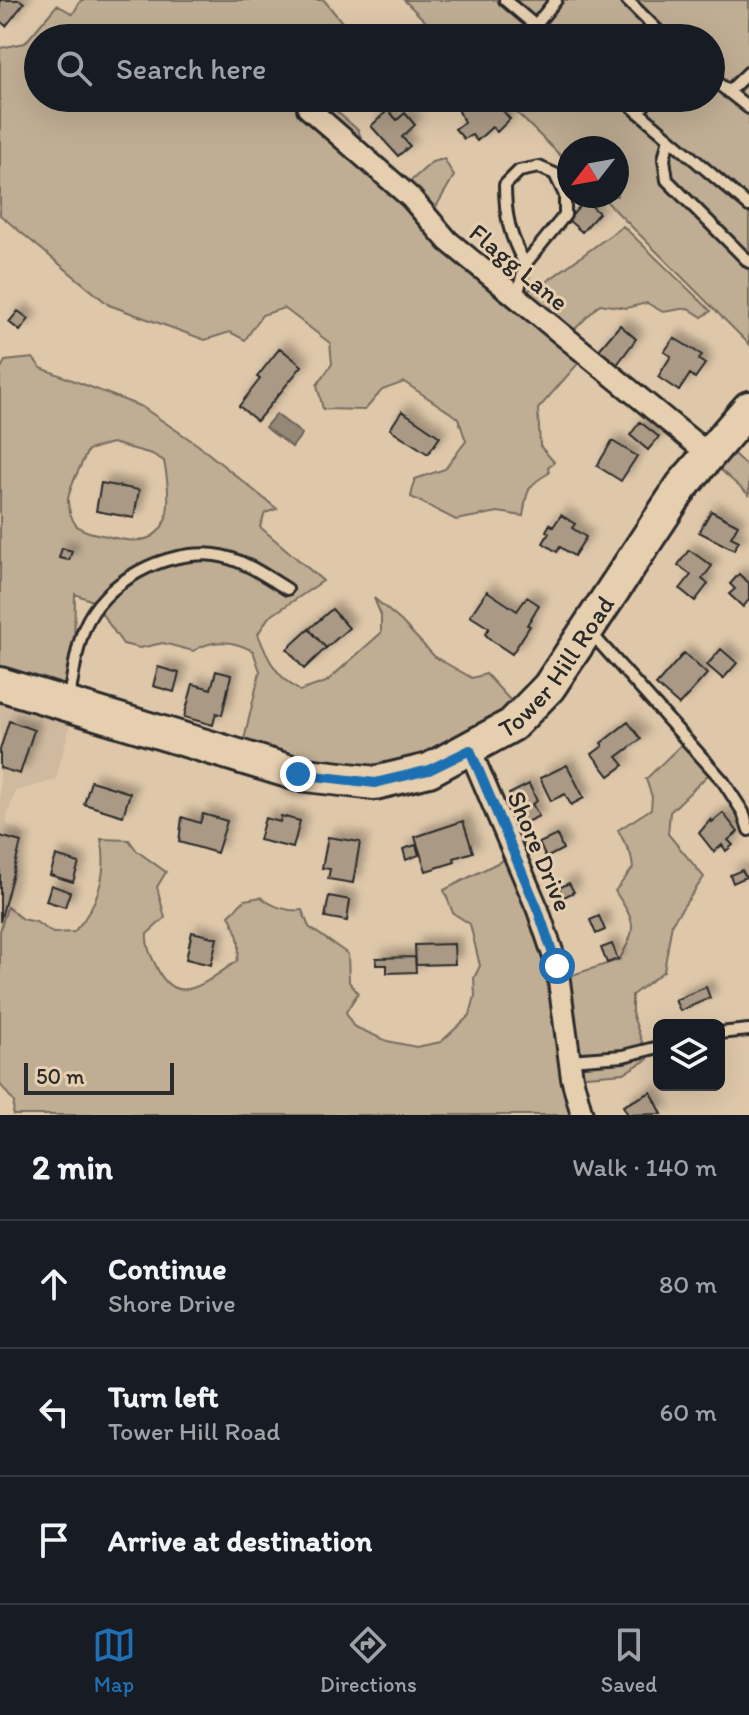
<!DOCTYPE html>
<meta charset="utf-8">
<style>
body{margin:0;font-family:Itim,sans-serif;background:#20242c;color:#f1f3f6}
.controls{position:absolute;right:24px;bottom:24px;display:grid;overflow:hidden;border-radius:12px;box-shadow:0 8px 32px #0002}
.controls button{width:72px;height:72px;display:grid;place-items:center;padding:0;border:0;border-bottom:2px solid #363941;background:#171b24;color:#f1f3f6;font:40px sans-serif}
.compass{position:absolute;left:557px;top:136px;width:72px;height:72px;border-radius:50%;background:#171b24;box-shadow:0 8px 32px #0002;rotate:239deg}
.scale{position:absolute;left:24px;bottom:20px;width:150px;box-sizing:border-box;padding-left:8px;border:4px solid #2b2b2b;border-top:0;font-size:22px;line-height:28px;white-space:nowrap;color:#2b2b2b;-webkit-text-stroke:6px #e6cfaf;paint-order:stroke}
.stop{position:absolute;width:24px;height:24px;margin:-18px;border:6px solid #1f6fb2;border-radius:50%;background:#fff}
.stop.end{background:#1f6fb2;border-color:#fff;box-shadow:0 2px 8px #0008}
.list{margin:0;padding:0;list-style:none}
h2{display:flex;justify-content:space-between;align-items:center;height:104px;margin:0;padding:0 32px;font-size:34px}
h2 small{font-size:26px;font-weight:400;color:#9ea1a6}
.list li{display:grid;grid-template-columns:52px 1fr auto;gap:24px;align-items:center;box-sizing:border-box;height:128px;padding:0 32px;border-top:2px solid #363941}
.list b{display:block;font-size:30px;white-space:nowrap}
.list p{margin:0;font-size:26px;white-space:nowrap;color:#9ea1a6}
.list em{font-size:26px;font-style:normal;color:#9ea1a6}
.icon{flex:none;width:44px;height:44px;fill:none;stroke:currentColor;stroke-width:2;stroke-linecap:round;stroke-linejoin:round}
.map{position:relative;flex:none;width:749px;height:1115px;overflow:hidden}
.search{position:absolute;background:#171b24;box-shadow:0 8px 32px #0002;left:24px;right:24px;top:24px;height:88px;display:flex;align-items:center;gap:20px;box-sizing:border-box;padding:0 28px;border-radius:44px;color:#9ea1a6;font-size:30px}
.sheet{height:488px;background:#171b24}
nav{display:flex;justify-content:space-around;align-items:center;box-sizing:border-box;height:112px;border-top:2px solid #363941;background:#171b24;font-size:22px;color:#9ea1a6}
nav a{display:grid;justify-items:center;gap:4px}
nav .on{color:#1f6fb2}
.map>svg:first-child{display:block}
.built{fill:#cfba9f}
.green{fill:#c0ae94;stroke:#766c60;stroke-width:2;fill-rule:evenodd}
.water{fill:#958876;stroke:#6b6358;stroke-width:2}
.building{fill:#aa9a85;stroke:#2b2b2b;stroke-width:2;filter:url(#shadow)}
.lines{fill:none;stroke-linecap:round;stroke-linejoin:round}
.service-casing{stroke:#2b2b2b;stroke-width:16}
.minor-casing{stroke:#2b2b2b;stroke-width:26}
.primary-casing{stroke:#2b2b2b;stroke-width:38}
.service{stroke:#e6cfaf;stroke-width:10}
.minor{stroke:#e6cfaf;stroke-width:20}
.primary{stroke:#e6cfaf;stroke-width:32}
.route{stroke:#1f6fb2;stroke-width:10}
.labels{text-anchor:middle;stroke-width:6;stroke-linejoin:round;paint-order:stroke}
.street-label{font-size:26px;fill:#2b2b2b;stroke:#e6cfaf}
</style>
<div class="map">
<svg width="749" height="1115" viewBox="0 0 749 1115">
<defs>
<filter id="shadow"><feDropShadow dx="7" dy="-7" stdDeviation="4" flood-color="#0004"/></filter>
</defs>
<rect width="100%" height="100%" fill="#dfc8aa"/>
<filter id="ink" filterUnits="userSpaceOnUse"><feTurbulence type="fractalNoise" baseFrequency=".0125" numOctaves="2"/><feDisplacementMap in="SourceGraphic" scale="16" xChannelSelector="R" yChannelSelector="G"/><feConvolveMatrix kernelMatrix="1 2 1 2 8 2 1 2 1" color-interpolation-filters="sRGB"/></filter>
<g filter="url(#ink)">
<path class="built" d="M0,686L74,709L56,780L16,791L7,816V825L20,830L25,835L0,931Z"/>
<path class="green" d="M81,0H324L355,38H38V98H348L335,110L358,130L371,162L404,187L432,162L444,159L454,176L427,222L508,295L539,287L623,226L711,311L702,317L688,308L663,312L647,303L626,308L600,304L565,339L582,359L538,409L540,446L554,462L548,467L549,473C526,486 527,491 523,516L498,512L456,520L411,497L415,479L445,469L466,441L458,418L404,382L382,390L365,410L323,409L317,385L332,364L330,343L284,308L262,315L245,340L230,332L205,340L109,305L0,215V48L25,43L57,5L73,14Z
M404,0H749V344L601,196H617V148H569V164L502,98H711V38H442Z
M33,358L41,368L142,407L198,445L277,509L265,513L260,527L323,581L268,618L258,634C268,660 276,676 300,691L326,682L381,633V615L374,598L401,621L435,657L472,678L486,674L523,714L423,774L240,757L260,671L253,651C233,640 212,639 193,651L163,643L140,648L123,644L93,601L75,594L74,652L60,703L0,686V370L5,361ZM112,443L152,454L164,461C173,506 173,554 111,537C100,534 84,533 76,525C72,520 68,509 68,502C67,490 83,462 88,450Z
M721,442L749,468V495L707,458Z
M684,742L711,772L670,812L668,834L704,877L672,923L664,971L632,995V1013L648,1059L624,1073L574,1077L582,1115H13L14,1102L0,1084V931L7,907L22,919L36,922L53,933L74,932C97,907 109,872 101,839L129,840L137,851L166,872L157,887L165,918L147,934C146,948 152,957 158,970C178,1011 212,977 237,961C242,943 237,931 229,915L245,900L261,897C271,906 288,912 302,910L309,927L348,954L349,982L358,993L346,1012L353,1026L387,1041L416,1047L441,1042L470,1015L475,996L474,978L480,966L470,924L453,913L444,890L511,856L563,978L619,960C638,926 636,924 615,891L633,868L631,855L618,830L651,809L652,797L646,779Z"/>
<path class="water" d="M276,414L302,434L292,447L265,427Z"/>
<path class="building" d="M0,0H20L24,3L6,26L0,21Z
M453,98H478L482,105L492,98L510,119L497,132L492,127L477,141L472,135L464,139L455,129L464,122Z
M388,110L397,120L405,113L415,125L402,137L410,146L398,156L371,126Z
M585,200L599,213L582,232L568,220Z
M18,311L29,319L20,331L9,322Z
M620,325L636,339L616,366L598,351Z
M674,338L702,355L699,360L705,364L695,378L690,374L679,391L658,377L671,356L664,352Z
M280,348L302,366L257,421L239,406L260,379L257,377Z
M402,411L440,437L428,454L390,429Z
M640,422L659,437L648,450L630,435Z
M612,441L637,456L621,481L597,466Z
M101,483L139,490L134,518L96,511Z
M711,511L738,525L731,537L739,541L734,550L699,532Z
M561,515L575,524L572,528L586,537L574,556L560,547L557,552L543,543L549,533L546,531L550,524L553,527Z
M62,548L72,551L69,560L59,558Z
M689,550L712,566L702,579L708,584L695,601L680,589L691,575L678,565Z
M739,574L749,583V600L743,607L729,594L735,589L730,584Z
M487,591L517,611L527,597L539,605L527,625L530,626L512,654L491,640L485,634L489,628L470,616Z
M332,609L349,628L326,648L309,629Z
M309,629L326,648L304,669L287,649Z
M721,649L737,663L723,679L707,665Z
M684,653L707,674L679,705L656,685Z
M158,667L179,673L174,692L153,686Z
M216,671L231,675L222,715L216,713L213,725L184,717L193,684L211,689Z
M9,721L34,730L20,774L0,768V750Z
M628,722L641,739L617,757L624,765L609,776L592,754L603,746L601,743Z
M567,765L584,798L571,805L565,794L551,801L540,778Z
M91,781L130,793L123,816L84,804Z
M529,784L537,801L532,804L539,816L516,827L510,814L517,810L509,794Z
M723,813L738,832L728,840L733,845L726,851L722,845L714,852L699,833L711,819L712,822Z
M203,814L227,821L217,853L179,842L182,817L200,823Z
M281,816L300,821L293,848L259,840L265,818L280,822Z
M463,821L473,852L454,858L455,862L426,871L415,837Z
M557,835L563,849L546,858L539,843Z
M0,836L21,842L0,922Z
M328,837L360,842L353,883L328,879L330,869L322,868Z
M416,845L419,855L406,860L403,849Z
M56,856L79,863L73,882L50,875Z
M742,870L746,877L733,883L730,875Z
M569,883L574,892L564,897L559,888Z
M51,885L70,892L65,907L46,901Z
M329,896L350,900L347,921L325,917Z
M599,916L605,930L596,934L590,920Z
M192,932L217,938L211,965L186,959Z
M454,944L455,964L416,965L415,945Z
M612,944L618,959L607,963L601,948Z
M415,957L416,972L387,973V965H376V958Z
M706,987L710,998L680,1011L675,1000Z
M651,1092L662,1114L628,1115L623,1106Z"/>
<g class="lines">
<g class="service-casing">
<path id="service" d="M505,0L550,38
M627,0L665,38
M535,26L556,0
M711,78L749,108
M728,92L749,72
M622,98L749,206
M638,112L650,98
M669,138L664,159L667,180L749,262
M517,297L525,264L565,215V195L555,174L539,167L519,171L505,185C505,216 510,237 525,264
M591,633L723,781L743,812L749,830
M68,702C73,679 75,652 84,629C102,582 166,549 215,555C241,558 266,576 287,589
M719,1033L749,1030
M569,1060L623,1056L659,1047"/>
</g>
<g class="minor-casing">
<path id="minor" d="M308,108L411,198L448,241L708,454
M470,750L538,910L557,966L572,1078L582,1115"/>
</g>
<g class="primary-casing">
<g id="primary">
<path id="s1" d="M0,684L298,774L375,783L429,770L512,725L549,687L682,486L749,408"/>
</g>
</g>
<use href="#service" class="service"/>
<use href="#minor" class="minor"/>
<use href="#primary" class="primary"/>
</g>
</g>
<g class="lines" filter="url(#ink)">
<path class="route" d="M298,774L375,783L429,770L470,750L538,910L557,966"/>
</g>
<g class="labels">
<g class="street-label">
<text transform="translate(519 267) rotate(40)" y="9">Flagg Lane</text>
<text dy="9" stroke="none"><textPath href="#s1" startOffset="612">Tower Hill Road</textPath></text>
<text transform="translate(540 851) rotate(67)" y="9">Shore Drive</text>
</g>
</g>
</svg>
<div class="controls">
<button><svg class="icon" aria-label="layers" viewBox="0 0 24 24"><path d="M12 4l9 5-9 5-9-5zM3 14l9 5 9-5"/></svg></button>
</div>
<svg class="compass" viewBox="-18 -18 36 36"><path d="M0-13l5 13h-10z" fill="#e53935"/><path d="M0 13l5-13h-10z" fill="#9ea1a6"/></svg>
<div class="scale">50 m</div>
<div class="stop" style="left:557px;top:966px"></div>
<div class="stop end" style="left:298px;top:774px"></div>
<div class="search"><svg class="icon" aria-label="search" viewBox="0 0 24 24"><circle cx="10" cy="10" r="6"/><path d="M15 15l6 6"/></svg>Search here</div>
</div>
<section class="sheet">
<h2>2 min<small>Walk · 140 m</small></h2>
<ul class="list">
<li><svg class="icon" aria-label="ahead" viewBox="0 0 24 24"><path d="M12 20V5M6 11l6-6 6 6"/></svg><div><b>Continue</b><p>Shore Drive</p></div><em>80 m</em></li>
<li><svg class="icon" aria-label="left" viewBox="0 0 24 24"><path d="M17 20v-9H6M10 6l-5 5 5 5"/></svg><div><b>Turn left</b><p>Tower Hill Road</p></div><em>60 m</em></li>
<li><svg class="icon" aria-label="arrive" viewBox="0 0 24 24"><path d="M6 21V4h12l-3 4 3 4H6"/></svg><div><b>Arrive at destination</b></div></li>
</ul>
</section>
<nav>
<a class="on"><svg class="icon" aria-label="map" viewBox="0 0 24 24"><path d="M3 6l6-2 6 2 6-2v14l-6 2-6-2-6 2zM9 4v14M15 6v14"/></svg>Map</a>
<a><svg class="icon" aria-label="directions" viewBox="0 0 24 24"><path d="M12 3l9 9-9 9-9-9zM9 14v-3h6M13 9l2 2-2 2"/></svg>Directions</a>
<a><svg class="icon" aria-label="saved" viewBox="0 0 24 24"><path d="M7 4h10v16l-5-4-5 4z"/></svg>Saved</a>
</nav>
